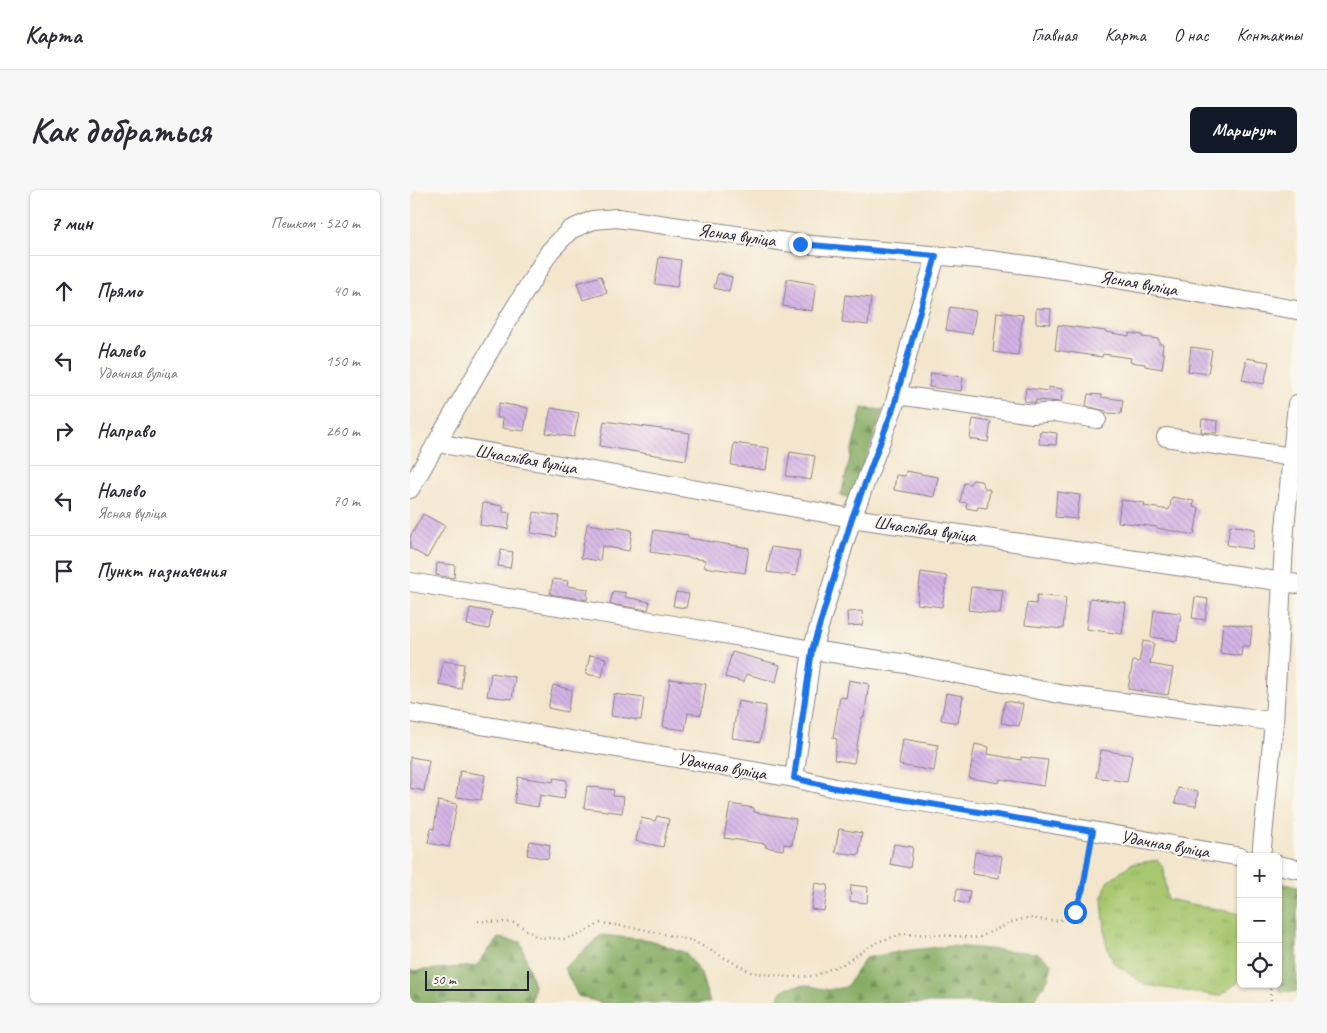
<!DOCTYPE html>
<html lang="ru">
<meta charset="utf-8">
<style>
body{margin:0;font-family:Caveat,sans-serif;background:#f7f7f7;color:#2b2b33}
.controls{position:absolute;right:15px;bottom:15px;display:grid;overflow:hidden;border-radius:8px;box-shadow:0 1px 4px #0004}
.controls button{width:45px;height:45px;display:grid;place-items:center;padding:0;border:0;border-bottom:1px solid #e1e1e2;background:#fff;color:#2b2b33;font:25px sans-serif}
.scale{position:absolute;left:15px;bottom:12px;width:104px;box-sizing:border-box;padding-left:5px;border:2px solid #22223b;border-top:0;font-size:14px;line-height:18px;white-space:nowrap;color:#22223b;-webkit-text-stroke:4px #fbf7ec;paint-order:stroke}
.stop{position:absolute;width:15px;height:15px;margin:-11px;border:4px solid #1a73e8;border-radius:50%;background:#fff}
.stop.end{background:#1a73e8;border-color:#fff;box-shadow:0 1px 5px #0008}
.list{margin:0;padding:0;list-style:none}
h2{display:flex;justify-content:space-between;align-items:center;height:65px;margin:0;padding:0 20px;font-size:21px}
h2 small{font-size:16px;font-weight:400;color:#7c7c81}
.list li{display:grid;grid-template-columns:32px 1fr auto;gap:15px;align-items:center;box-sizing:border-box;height:70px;padding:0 20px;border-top:1px solid #e1e1e2}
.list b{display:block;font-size:19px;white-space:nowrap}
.list p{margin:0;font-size:16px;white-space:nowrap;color:#7c7c81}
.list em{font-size:16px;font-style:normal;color:#7c7c81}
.icon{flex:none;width:28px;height:28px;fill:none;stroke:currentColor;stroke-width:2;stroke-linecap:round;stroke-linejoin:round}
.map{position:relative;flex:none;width:887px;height:813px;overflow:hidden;border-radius:8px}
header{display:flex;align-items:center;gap:30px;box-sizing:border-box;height:70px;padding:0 25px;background:#fff;border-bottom:1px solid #e1e1e2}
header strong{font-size:24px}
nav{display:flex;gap:28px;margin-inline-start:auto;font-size:18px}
.intro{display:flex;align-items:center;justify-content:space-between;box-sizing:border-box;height:120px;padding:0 30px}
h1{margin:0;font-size:35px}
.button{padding:12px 22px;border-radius:8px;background:#111827;color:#fff;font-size:18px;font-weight:700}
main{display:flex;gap:30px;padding:0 30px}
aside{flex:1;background:#fff;border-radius:8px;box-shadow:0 1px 4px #0004}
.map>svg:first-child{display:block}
.grass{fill:url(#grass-tufts);stroke:#647455}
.forest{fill:url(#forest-firs);stroke:#54674e}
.building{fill:url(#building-back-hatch)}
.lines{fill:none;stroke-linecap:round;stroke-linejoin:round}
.minor-casing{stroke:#8a8484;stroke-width:20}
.path{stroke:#8a8484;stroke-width:2.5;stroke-dasharray:1 4;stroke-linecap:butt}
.minor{stroke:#fff;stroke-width:18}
.route{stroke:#1a73e8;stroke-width:6}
.labels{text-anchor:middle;stroke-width:4;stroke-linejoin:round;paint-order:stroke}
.street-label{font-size:18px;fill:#22223b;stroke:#fbf7ec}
</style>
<header>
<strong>Карта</strong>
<nav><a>Главная</a><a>Карта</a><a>О нас</a><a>Контакты</a></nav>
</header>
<div class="intro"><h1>Как добраться</h1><a class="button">Маршрут</a></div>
<main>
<aside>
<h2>7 мин<small>Пешком · 520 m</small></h2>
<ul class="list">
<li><svg class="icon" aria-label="ahead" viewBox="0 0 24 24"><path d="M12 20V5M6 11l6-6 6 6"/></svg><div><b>Прямо</b></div><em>40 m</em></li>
<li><svg class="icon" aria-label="left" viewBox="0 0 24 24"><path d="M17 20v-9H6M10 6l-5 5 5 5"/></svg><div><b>Налево</b><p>Удачная вуліца</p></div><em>150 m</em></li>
<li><svg class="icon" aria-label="right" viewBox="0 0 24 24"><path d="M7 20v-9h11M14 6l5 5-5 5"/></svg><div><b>Направо</b></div><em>260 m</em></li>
<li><svg class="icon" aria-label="left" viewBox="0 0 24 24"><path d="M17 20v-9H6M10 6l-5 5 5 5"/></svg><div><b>Налево</b><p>Ясная вуліца</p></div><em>70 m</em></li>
<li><svg class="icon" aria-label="arrive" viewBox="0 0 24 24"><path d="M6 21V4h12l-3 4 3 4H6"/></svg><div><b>Пункт назначения</b></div></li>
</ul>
</aside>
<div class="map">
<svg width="887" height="813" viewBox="0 0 887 813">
<defs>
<pattern id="grass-tufts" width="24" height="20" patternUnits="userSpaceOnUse" patternTransform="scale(1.25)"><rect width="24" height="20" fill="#a7c76f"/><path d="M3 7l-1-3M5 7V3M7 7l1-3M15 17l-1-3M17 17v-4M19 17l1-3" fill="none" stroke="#8fab61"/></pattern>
<pattern id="forest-firs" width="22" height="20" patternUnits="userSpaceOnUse" patternTransform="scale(1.25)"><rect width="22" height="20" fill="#85ac62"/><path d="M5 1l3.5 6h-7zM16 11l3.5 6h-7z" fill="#6c8c52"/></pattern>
<pattern id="building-back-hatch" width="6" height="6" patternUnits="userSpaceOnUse" patternTransform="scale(1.25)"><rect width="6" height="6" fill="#d5b4e6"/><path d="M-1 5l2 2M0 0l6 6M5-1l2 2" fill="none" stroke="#b79ac6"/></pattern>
</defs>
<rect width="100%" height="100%" fill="#fbf7ec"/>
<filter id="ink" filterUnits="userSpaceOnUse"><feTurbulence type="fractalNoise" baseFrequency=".02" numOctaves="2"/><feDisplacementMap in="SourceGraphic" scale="10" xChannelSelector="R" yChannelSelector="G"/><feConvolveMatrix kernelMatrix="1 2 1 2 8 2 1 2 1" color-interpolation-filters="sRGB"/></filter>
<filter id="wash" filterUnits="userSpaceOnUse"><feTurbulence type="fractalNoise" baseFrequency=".0096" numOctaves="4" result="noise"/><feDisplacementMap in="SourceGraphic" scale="20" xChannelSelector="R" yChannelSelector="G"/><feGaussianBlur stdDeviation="1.12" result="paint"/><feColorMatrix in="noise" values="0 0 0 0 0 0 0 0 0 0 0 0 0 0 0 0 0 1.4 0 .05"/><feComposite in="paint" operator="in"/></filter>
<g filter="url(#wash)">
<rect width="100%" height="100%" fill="#f3e6cd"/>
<path class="grass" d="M748,670L754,679L757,709L831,724V790L809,806L735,795L703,772L696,753L692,709L697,692L721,674Z"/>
<path class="forest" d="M452,218L473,220L442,309L431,305Z
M868,693L887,696V802L870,801L866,794H868Z
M191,745L240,750L276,763L291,784L300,813H192L168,806L154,778Z
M88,748L111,752L124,796L121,813H0V781L66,776Z
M541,756L627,763L642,774L638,789L621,813H369V804L378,797L396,795L418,800L436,797L455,768L500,760Z"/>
<g id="blocks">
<path class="building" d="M249,67L271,70L267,97L245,94Z
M308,83L322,87L319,102L304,98Z
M191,86L197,103L173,110L167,93Z
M377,89L406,94L402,121L373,116Z
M435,105L461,108L458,135L432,132Z
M540,117L566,121L562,144L536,140Z
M626,118L641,119L640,134L626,133Z
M587,122L613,125L608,165L583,162Z
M648,135L696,141V142L719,146V143L732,145V147L749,149V154H753L752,163L754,164L752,179L735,176V174L720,172L721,168L693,164L692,167L645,160Z
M781,157L802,160L798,184L778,181Z
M837,168L859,172L854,194L832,190Z
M521,183L553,187L551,201L519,197Z
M638,197L653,199L651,212L626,210V213L614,211L616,198L638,201Z
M678,204L692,205L691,207L713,210L711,224L696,223V221L676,216Z
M89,213L118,218L114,241L92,238L93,228H87Z
M141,218L169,223L164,247L136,243Z
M563,229L581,232L578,252L560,249Z
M792,229L808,231L807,243L791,242Z
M194,231L280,243L276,270L190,256Z
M630,241L647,243L646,255L629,254Z
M324,253L359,258L356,280L321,275Z
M380,262L405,266L401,290L376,286Z
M496,281L528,287L524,307L484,300L486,285L495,286Z
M563,290L571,291L575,298L580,300L577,318L568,317L567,320L556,318L557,313L550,312L554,293L560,294Z
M647,302L670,305L667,329L645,327Z
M762,307L784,311L783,317L789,318L784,345L747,338V337L708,332L711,310L735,313L734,316L759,320Z
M73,313L93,316V322L100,323L98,339L70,335Z
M124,322L149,326L146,347L121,343Z
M13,324L35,336L17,368L0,358V347Z
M177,334L205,338V337L222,340L219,361L192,356L190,371L171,368Z
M820,335L845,339L842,359L817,355Z
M244,340L278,345V348L339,358L335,383L294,377L295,370L240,362Z
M361,357L390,361L386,386L357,382Z
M91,360L103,362L100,378L88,376Z
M27,373L45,375L44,388L26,385Z
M511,382L537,386L532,417L507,414Z
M143,389L158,391L157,396L178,399L177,410L140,404Z
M561,397L593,400L590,424L558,420Z
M203,401L216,403L215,407L240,412L238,420L200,414Z
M266,402L279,404L276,418L263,416Z
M627,405L656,408L653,439L615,435L617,413L626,414Z
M785,407L798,409L795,430L782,428Z
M680,408L716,413L712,444L676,439Z
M60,418L82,422L79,439L57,435Z
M744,420L771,423L767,451L741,447Z
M452,421L453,435L438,436L437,422Z
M813,433L842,437L840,456H832L831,466L810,463Z
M733,451L744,453L740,474L763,478L758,505L718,499L723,471L729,472Z
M322,462L370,475L366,492L336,484L334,492L315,487Z
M180,465L196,468L192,487L176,484Z
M33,471L54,474L51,499L29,495Z
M81,483L105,487L102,509L77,506Z
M260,489L296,494L291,525L278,523L275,540L253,537Z
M439,490L459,494L454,527H452L444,573L424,570L427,549L423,548L430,507L436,508Z
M143,495L162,500L157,522L138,518Z
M536,503L553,506L548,533L531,530Z
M204,504L234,508L231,530L201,526Z
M328,511L356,516L350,552L322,548Z
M595,511L613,514L609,536L591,533Z
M493,549L528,555L524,581L489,575Z
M565,554L579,557L578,564L611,570V567L638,570L634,596L590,589L589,593L559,588Z
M691,560L722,565L717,592L686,587Z
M0,567L19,570L14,601L0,598Z
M50,581L75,585L71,610L46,607Z
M108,587L143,592L144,588L157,590L154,609L130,605L128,617L104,613Z
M177,596L204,600L203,606L214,607L212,623L174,618Z
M768,598L788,602L786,616L765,613Z
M28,611L47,614L39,657L18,653L21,638L24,639Z
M320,614L344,618V622L386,629L382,655L374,654L373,660L355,657L356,654L314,648Z
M247,626L259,629L253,657L226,651L231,628L245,631Z
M429,639L452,643L449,665L425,662Z
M120,651L140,655L138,669L117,665Z
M484,654L503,657L500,678L480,674Z
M565,662L592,666L589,688L562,684Z
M405,693L418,695L414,721L401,719Z
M441,695L458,697L457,713L440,711Z
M547,699L560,701L558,714L545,711Z"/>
</g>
</g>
<g filter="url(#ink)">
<use href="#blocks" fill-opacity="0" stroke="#8a8484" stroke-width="1"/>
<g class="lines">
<g class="minor-casing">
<path id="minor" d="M487,205L623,224L645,222L687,229
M756,247L882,267
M27,253L442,328L887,394
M0,299L98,129L140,61L160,40L183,30L207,28L390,54L580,70L654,80L887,120
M0,392L270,436L402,460L497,474L655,505L833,527L864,532
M0,523L384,588L425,598L597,626L831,667
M384,588L402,460L442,328L484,216L509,121L526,66
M851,667L864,532L875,338L887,214
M868,675L887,679"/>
</g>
<path class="path" d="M68,731L106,733L127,747L155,749L171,744L191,733L232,739L283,751L341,782L379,787L403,786L433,774L467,752L492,744L530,745L568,748L602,732L617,728L649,731L665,722L673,698L680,655
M860,794L861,813"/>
<use href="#minor" class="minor"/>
</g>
</g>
<g class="lines" filter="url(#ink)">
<path class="route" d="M390,54L526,66L510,121L484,216L442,328L402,460L384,588L425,598L683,641L673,698L665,722"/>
</g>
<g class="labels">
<g class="street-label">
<text transform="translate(327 45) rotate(8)" y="6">Ясная вуліца</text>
<text transform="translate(729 93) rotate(10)" y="6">Ясная вуліца</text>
<text transform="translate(116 269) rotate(10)" y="6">Шчаслівая вуліца</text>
<text transform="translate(515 339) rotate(8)" y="6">Шчаслівая вуліца</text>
<text transform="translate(312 576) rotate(10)" y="6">Удачная вуліца</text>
<text transform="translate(755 654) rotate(10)" y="6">Удачная вуліца</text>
</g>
</g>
</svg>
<div class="controls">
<button>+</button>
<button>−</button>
<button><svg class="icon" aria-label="locate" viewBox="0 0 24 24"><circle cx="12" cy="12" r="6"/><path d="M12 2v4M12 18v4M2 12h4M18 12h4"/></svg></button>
</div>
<div class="scale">50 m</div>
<div class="stop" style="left:665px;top:722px"></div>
<div class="stop end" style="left:390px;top:54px"></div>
</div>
</main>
